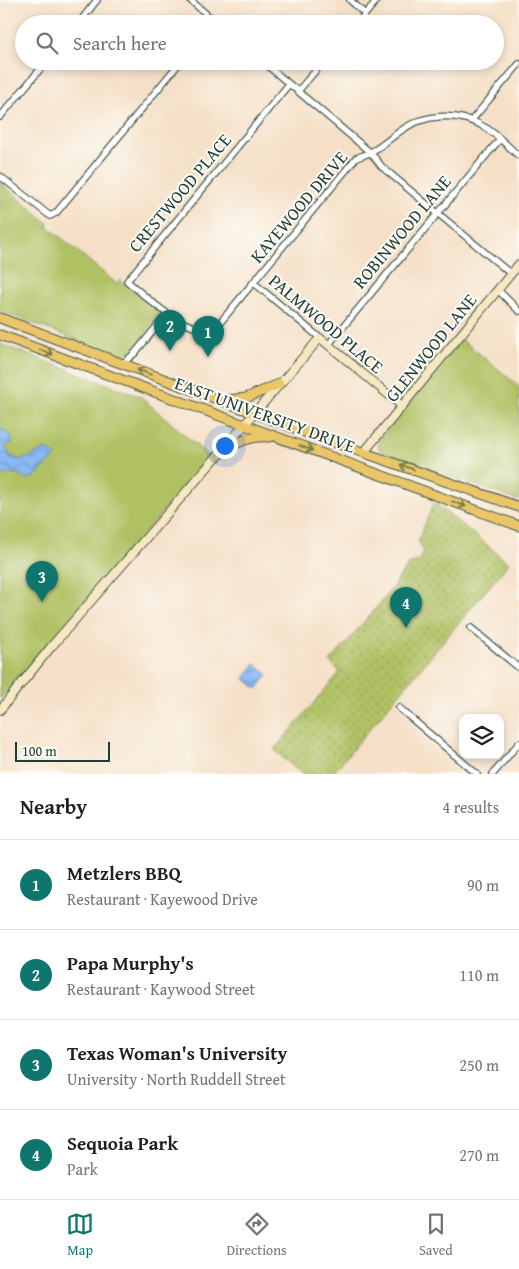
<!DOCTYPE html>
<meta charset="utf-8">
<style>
body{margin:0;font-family:"Gentium Book Plus",serif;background:#f6f6f6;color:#202124}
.controls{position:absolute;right:15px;bottom:15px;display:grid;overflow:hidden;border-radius:10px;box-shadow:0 2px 8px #0003}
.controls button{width:45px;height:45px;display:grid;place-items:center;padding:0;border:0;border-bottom:1px solid #e0e0e0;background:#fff;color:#202124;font:25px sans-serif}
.scale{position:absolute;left:15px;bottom:12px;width:95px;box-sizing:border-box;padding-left:5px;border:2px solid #1f3d34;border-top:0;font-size:14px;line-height:18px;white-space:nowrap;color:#1f3d34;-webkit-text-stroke:4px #fdfcf7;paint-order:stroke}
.you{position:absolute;left:224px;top:445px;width:18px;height:18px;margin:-12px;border:4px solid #fff;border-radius:50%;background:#1a73e8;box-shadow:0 0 0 8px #1a73e833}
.badge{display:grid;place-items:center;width:32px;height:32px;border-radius:50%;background:#0f766e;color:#fff;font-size:16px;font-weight:700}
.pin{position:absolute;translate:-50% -41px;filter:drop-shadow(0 1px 2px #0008)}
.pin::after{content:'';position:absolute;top:26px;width:18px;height:15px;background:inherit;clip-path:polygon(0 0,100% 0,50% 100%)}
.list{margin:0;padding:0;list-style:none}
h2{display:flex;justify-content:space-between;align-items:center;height:65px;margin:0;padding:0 20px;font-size:21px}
h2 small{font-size:16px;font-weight:400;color:#757577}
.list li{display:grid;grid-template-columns:32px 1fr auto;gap:15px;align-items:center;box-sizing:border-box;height:90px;padding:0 20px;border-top:1px solid #e0e0e0}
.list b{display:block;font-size:19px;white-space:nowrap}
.list p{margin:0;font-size:16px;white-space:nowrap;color:#757577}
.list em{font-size:16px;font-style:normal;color:#757577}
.icon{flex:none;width:28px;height:28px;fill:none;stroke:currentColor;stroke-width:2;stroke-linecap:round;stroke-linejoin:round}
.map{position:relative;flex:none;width:519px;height:774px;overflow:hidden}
.search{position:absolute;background:#fff;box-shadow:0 2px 8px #0003;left:15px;right:15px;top:15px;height:55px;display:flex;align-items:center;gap:12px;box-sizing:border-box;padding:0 18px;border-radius:28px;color:#757577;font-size:19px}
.sheet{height:425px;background:#fff}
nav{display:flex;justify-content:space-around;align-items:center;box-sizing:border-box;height:70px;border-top:1px solid #e0e0e0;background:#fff;font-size:14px;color:#757577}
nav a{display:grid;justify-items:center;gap:2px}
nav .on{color:#0f766e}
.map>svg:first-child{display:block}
.green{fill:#b0c164;stroke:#687f4c}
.park{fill:url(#park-dots);stroke:#687f4c}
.water{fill:url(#water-waves);stroke:#547a94}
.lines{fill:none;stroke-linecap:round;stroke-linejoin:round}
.street-casing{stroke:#3f554a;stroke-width:8}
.secondary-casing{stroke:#3f554a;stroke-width:10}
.primary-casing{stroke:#3f554a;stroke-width:11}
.street{stroke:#fff;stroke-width:5.5}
.secondary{stroke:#f7e8c3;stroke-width:8}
.primary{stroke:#ebc669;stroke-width:9}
.oneway{stroke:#7b7b4c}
.labels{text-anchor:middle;stroke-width:4;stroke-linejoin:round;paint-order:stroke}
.street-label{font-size:18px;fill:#1f3d34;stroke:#fdfcf7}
</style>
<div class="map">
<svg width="519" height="774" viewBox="0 0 519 774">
<defs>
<pattern id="park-dots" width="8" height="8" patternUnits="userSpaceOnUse" patternTransform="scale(1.25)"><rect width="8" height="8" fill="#b0c164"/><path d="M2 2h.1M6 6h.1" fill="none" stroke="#8f9e53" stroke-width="1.8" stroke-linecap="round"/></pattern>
<pattern id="water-waves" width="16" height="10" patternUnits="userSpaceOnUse" patternTransform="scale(1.25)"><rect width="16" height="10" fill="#89b8f4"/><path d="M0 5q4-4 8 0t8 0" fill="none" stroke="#6f97c6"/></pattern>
</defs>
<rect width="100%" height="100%" fill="#fdfcf7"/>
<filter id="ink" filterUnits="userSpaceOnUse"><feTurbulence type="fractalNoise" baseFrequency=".02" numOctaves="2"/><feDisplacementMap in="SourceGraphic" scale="10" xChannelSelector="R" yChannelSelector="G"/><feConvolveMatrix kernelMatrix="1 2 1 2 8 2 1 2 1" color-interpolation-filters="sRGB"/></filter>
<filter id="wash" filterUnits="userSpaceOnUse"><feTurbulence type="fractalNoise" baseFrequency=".0096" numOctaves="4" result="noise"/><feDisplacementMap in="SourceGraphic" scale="20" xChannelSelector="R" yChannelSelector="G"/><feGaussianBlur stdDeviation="1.12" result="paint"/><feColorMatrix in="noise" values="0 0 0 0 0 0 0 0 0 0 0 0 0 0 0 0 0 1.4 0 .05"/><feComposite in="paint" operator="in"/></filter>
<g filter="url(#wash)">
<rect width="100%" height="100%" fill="#f5e0c7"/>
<path class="green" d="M0,182L48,223L47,226L117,284L120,280L160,313C150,325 136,355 119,356L0,311Z
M461,339L519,386V501L380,451L378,446L380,439Z
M0,344L141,397L210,457L0,699Z"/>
<path class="park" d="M434,502L509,563L332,774H302L274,750L340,672L330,662L387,595L408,565L421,559L423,549L418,541Z"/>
<path class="water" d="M0,430H4L11,436L12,443L5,446L11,457L22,460L47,449L56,456L34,477L27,479C16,471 12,473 0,476Z
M255,664L268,675L257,689L244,678Z"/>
</g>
<g filter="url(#ink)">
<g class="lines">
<g class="street-casing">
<path id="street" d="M190,0L218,24
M350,0L365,14
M78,24L97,0
M357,24L377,0
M262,61L371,153L382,167L511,274
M289,84L127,281C151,301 181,331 214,330L356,158C374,153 384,143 399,132C424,113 460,111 486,128C498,135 508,147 519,156
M298,91L324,61
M0,117L47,61
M471,121L519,64
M0,176L50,216L56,213L181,61
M254,283L320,338
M498,290L519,311
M328,345L500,139
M122,364L135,353L166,315
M471,628L519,668
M399,708L477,774
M493,774L519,743"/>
</g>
<g class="secondary-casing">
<path id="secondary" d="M365,451L519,264
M0,710L51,647L320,338L402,406"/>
</g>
<g class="primary-casing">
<path id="primary" d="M0,318L305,432L519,507
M0,335L519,526
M227,400L246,398L279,384
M218,456C233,443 250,435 270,437"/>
</g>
<use href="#street" class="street"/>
<use href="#secondary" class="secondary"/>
<use href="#primary" class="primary"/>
</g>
<defs><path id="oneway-shaft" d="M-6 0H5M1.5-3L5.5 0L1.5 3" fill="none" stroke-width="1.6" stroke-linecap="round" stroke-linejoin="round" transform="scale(1.25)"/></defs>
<g class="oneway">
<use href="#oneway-shaft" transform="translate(46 352) rotate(21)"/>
<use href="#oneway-shaft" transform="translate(144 372) rotate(-160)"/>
<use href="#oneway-shaft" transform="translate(306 448) rotate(21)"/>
<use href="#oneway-shaft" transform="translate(407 467) rotate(-160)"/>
<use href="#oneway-shaft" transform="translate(459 504) rotate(20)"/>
</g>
</g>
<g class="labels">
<g class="street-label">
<text transform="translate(180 193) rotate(-50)" y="6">CRESTWOOD PLACE</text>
<text transform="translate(299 207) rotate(-50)" y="6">KAYEWOOD DRIVE</text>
<text transform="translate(402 232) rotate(-50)" y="6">ROBINWOOD LANE</text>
<text transform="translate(326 324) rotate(40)" y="6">PALMWOOD PLACE</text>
<text transform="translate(431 348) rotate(-51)" y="6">GLENWOOD LANE</text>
<text transform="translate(265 415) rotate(20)" y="6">EAST UNIVERSITY DRIVE</text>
</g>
</g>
</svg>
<div class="controls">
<button><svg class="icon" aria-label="layers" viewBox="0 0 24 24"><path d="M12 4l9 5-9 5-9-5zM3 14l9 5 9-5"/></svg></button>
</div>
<div class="scale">100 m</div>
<div class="you"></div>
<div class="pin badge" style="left:208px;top:357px">1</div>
<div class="pin badge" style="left:170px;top:351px">2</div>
<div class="pin badge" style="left:42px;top:602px">3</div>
<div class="pin badge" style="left:406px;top:628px">4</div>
<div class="search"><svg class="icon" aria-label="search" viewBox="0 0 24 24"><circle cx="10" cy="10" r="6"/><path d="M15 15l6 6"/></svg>Search here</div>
</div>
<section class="sheet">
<h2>Nearby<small>4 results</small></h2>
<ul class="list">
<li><span class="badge">1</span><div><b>Metzlers BBQ</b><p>Restaurant · Kayewood Drive</p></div><em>90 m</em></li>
<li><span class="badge">2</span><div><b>Papa Murphy's</b><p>Restaurant · Kaywood Street</p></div><em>110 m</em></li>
<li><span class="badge">3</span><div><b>Texas Woman's University</b><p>University · North Ruddell Street</p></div><em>250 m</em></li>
<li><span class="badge">4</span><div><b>Sequoia Park</b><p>Park</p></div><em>270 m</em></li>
</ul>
</section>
<nav>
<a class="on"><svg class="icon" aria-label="map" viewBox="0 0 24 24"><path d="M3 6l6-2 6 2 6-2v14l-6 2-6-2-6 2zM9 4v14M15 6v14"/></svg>Map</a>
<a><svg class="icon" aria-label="directions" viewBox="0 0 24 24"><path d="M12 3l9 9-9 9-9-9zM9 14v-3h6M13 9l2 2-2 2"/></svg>Directions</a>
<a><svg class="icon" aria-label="saved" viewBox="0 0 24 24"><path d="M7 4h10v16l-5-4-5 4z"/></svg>Saved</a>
</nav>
